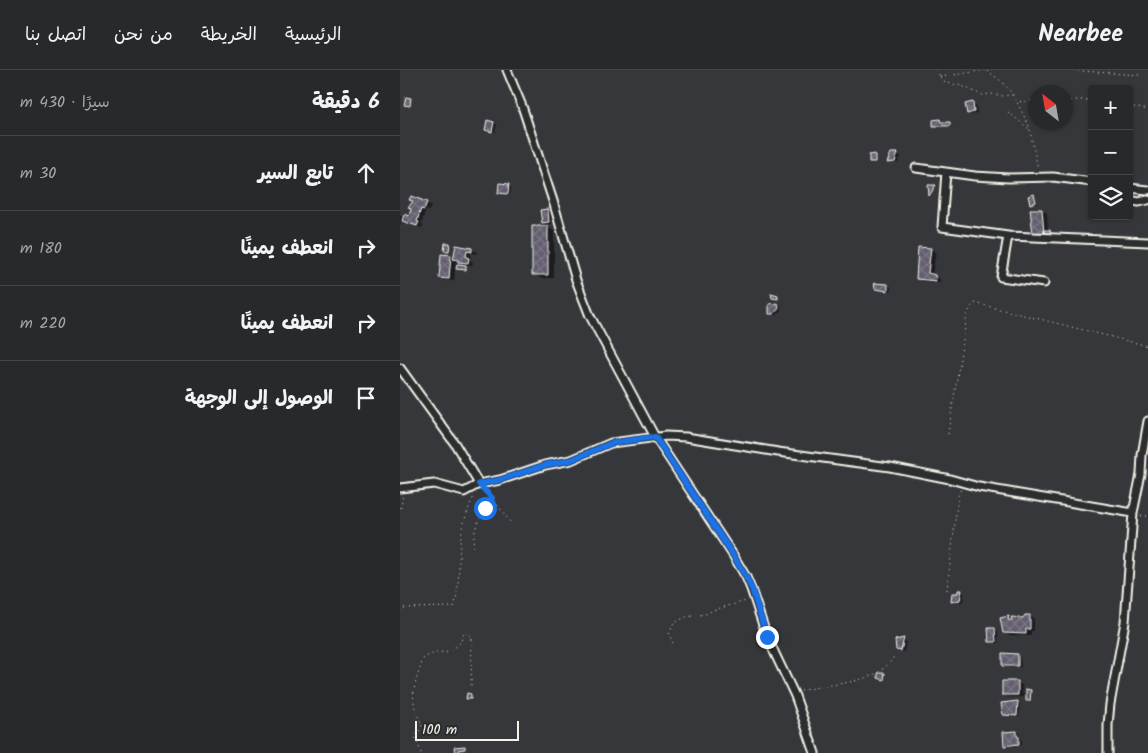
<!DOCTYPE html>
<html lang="ar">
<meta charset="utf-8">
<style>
body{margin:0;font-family:Kalam,"Playpen Sans Arabic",sans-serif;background:#303134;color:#f1f3f6;direction:rtl}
.controls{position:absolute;right:15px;top:15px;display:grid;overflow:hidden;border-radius:5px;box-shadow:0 1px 4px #0004}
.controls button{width:45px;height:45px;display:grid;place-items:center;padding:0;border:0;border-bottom:1px solid #444548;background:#28292c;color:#f1f3f6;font:25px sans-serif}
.compass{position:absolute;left:628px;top:15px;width:45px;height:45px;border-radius:50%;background:#28292c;box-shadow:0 1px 4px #0004;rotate:329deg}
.scale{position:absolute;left:15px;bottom:12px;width:104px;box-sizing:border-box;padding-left:5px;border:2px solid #f4f1e8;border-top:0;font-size:14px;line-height:18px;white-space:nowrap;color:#f4f1e8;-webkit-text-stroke:4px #2a2d2e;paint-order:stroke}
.stop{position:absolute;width:15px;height:15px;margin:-11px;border:4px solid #1a73e8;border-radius:50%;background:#fff}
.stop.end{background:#1a73e8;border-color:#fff;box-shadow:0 1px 5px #0008}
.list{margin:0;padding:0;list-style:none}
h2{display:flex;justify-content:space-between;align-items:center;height:65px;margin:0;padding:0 20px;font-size:21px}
h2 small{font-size:16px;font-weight:400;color:#a5a6a9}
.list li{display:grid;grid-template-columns:32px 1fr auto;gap:15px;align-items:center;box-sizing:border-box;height:75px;padding:0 20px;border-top:1px solid #444548}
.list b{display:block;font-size:19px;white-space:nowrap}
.list em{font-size:16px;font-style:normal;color:#a5a6a9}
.icon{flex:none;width:28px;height:28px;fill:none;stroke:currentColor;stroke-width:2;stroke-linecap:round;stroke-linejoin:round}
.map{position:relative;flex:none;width:748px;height:683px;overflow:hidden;direction:ltr}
header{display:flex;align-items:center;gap:30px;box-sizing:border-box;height:70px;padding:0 25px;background:#28292c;border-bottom:1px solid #444548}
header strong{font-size:24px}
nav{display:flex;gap:28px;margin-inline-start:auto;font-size:18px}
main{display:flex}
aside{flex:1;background:#28292c}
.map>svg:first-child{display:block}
.shadow{fill:#0007}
.building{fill:url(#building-cross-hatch);stroke:#f4f1e8}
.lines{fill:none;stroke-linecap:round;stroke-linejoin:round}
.minor-casing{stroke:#f4f1e8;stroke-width:11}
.path{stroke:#f4f1e8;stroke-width:1;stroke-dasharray:1 4;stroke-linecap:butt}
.minor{stroke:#2a2d2e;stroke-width:7}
.route{stroke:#1a73e8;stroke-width:6}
</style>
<header>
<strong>Nearbee</strong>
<nav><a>الرئيسية</a><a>الخريطة</a><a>من نحن</a><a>اتصل بنا</a></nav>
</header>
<main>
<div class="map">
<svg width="748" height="683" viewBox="0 0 748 683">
<defs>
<pattern id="building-cross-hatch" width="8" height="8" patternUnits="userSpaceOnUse" patternTransform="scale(1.25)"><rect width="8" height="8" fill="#635e6f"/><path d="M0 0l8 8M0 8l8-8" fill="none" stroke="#7a7684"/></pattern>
</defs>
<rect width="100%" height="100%" fill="#35373b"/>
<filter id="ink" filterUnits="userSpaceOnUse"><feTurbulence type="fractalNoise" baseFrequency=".02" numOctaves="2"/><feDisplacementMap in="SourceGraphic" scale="10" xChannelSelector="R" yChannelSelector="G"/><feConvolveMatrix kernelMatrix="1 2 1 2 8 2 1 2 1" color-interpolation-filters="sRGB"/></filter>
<g filter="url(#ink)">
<path class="shadow" d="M573,34L576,35L577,43L571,45L568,43Z
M540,50L549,54L553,57L538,56L535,55Z
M94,53L97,54L95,62L89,61Z
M492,84L501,86L498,93L489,92Z
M108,116L111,117L110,125L99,122Z
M26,133L31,136L29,141L26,140L21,154L23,155L22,158L4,151V153L1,152L0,156V146L9,147Z
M642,140L647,143L648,161L651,162V164L639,166L634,163Z
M147,141L150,142L152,154H146L143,153Z
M147,157L154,161V208H140L133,204Z
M57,176L72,179L77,182L76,184L71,183L70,190L73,192L72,195H64L56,189L54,211L45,210L40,208L51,186L54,188Z
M519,178L531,179L536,182L532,205L540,209V213L522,211L517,208Z
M488,215L491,217V221L476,218Z
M378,235L381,236V240L377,245L370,243Z
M561,522L564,523L563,532H555L553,531Z
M630,546L634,549V561H631V566L609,565L604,562L601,549L609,547L623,549Z
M595,560L598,561V573H593L590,572Z
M503,569L506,571L504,582L500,581L497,580Z
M617,585L620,587L621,597H607L604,596Z
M617,612L622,615L623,627H608L604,625Z
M618,633L620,634L619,647L607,646L604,644Z
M617,662L619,663V668L622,670V675L608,677L605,675Z"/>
<path class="building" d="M6,27L11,28L10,36L4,35Z
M573,32L574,42L567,44L565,34Z
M540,49L541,52H550V56H533V50Z
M87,50L94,52L92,62L85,60Z
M491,83H498L495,92L487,93Z
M475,84V92H469V85Z
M99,113L109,114L108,124L98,123Z
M528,115H536L529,126Z
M634,124L636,132L630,134L628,126Z
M11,126L27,132L24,140L21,139L17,151L19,152L17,156L2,151L4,144L9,146L11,139L8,138L13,131L9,130Z
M148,139L149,152L142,153L140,140Z
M630,139H642L644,163L633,164Z
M132,156H148V205H132Z
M644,160H650L651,164L645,165Z
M45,173H50L49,181H44Z
M56,175L72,178V182L67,181L66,187L69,188L68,193L58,192V190L53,189Z
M518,177L531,178L528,203L535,205L536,211L516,209Z
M41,184L51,185L49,209L39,208Z
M57,194L66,195V200L56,199Z
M474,213L488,214V221L475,219Z
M371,223L378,225V229L372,228Z
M378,233L379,238L374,244H369V234Z
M558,520H562L560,530L551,532L552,523H558Z
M625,545H630V559H626V564L603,563L600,548L609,546L608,550H612L611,547L623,548Z
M588,558H595L596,572H589Z
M504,568L501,581L496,580L495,570Z
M602,583L618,584V596H602Z
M478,603H485L484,610L478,608Z
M602,611H618V625H602Z
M626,619L631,620L630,631H626Z
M67,623L71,624V629H66Z
M618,631L617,646L603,645L601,633Z
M617,661V666L619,667V674L604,676L603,662Z
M65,676V679L58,680V683H55L54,677Z"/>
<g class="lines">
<g class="minor-casing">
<path id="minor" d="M107,0L122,36L153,131L176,210L190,246L255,367L333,485L346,507L351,519L367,567L395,626L415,683
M516,98L575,106L608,108L653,107L692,112
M546,102L542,157L608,166L748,172
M729,118L748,120
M729,130L739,132L748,130
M608,166L601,207L644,213
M0,298L55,374L79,414
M0,418L34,414L64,422L79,414L100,410L145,395L171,390L211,373L266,366L286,367L378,382L490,397L550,409L579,417L733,443
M708,683V655L710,634L725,552L733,443L741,404L742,385L748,351"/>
</g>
<path class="path" d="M536,0L543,12L562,16L582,25L591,24L603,26L613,25
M668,0L739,5
M587,1C600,9 609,18 617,31
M540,7L587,0
M636,30L617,32L629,56L638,99
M666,30H692
M729,36L748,40
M608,42L629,59
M548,364L567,245L571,237L575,233L748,276
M85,419L111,453
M0,443L3,425
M741,446H748
M73,477C73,458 81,443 92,429
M547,520L558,426L561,419
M0,541L4,538L54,537C60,517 58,496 60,475C61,458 67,441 74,426
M273,573L269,564L274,553L286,547L306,544L313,540L346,531
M401,621C430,612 478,616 494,586
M21,683L15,666L21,659L22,654C7,628 15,615 23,589C33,581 40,584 51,580C55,578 58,574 61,572L62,567L65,562L72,566L71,618"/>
<use href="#minor" class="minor"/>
</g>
</g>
<g class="lines" filter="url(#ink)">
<path class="route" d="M85,438L92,428L79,414L100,410L145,395L171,390L212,373L255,367L333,485L346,507L352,519L367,567"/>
</g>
</svg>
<div class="controls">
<button>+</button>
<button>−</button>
<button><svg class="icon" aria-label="layers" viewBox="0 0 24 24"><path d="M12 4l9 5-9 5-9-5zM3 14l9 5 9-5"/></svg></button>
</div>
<svg class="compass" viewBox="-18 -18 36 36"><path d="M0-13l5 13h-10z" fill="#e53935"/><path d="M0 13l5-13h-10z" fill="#a5a6a9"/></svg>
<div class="scale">100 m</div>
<div class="stop" style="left:85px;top:438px"></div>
<div class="stop end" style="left:367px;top:567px"></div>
</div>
<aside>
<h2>6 دقيقة<small>سيرًا · 430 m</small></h2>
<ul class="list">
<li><svg class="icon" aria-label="ahead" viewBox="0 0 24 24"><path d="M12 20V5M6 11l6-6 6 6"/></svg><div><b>تابع السير</b></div><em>30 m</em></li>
<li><svg class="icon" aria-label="right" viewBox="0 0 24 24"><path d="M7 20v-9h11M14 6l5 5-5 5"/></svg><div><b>انعطف يمينًا</b></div><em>180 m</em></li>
<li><svg class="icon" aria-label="right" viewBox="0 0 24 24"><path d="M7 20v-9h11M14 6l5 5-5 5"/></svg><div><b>انعطف يمينًا</b></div><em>220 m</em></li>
<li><svg class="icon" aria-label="arrive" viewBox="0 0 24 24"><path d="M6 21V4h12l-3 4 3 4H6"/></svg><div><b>الوصول إلى الوجهة</b></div></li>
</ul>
</aside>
</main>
